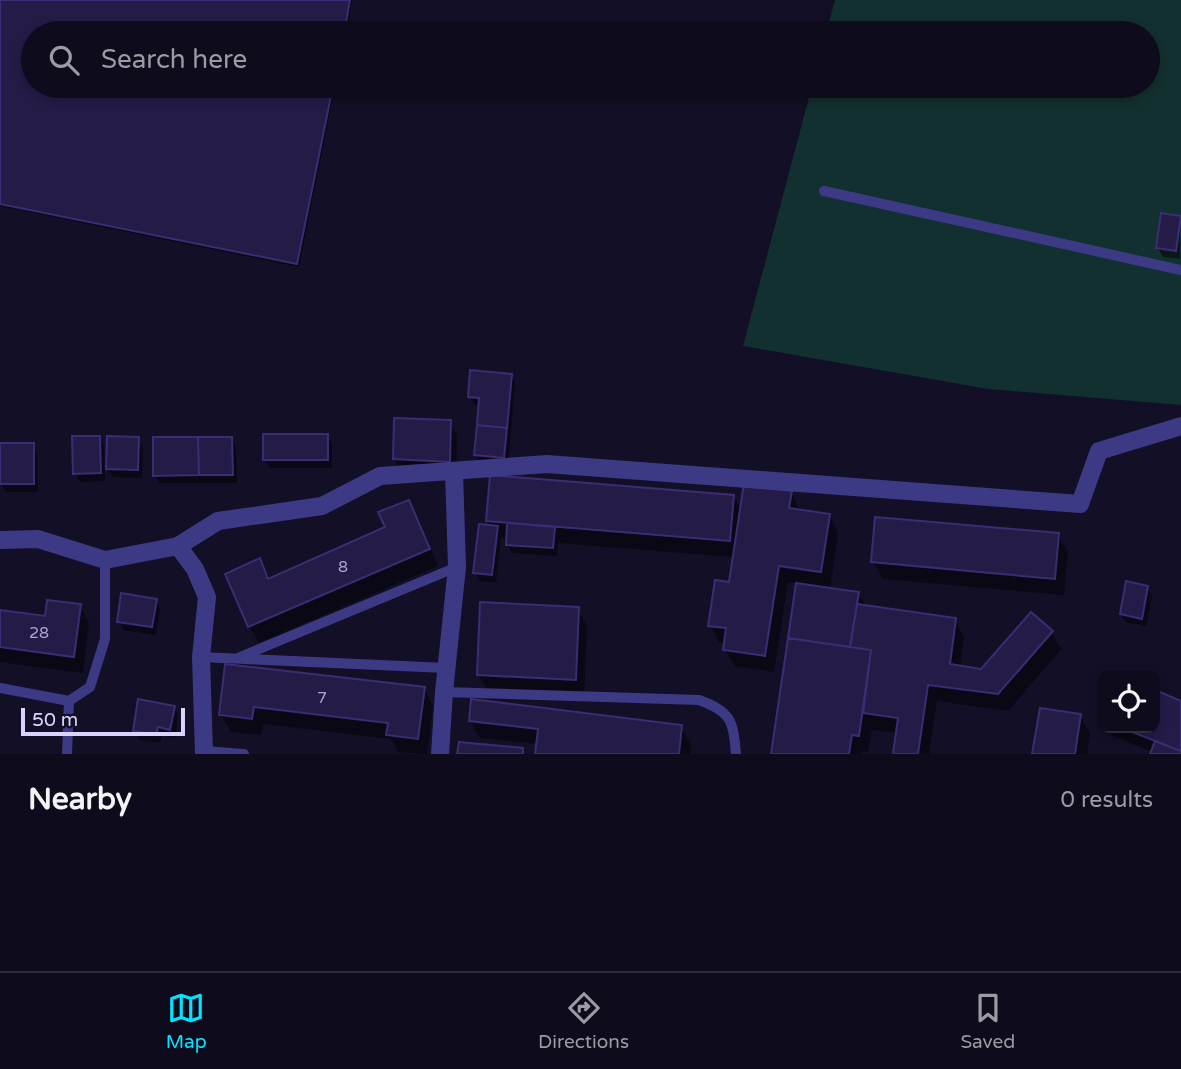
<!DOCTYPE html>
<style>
body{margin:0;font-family:"Varela Round",sans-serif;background:#171425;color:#f1f3f6}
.controls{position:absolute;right:21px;bottom:21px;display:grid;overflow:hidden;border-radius:14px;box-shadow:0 4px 10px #0003}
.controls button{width:63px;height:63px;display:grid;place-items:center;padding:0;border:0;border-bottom:2px solid #2e2b3b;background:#0e0b1c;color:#f1f3f6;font:35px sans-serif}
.scale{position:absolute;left:21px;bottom:18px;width:164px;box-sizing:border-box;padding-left:7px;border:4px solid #d9d4ff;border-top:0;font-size:19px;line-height:24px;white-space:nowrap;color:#d9d4ff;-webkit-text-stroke:5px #130f26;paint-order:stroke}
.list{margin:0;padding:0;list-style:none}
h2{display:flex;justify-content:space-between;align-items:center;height:91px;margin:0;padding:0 28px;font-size:30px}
h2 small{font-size:23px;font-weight:400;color:#9b9ba3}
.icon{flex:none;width:38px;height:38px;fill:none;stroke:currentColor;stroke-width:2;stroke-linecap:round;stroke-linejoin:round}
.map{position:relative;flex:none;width:1181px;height:754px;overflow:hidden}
.search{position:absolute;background:#0e0b1c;box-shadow:0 4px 10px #0003;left:21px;right:21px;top:21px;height:77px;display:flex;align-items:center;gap:18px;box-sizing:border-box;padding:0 24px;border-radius:38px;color:#9b9ba3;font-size:26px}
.sheet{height:217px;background:#0e0b1c}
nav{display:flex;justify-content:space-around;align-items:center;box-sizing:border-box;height:98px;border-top:2px solid #2e2b3b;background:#0e0b1c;font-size:19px;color:#9b9ba3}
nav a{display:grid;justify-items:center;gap:4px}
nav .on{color:#00e5ff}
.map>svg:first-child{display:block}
.green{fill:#12302f}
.shadow{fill:#0007}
.building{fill:#241b47;stroke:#3b2d73;stroke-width:2}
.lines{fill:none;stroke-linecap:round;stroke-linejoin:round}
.service{stroke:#3d3a85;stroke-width:10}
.minor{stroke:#3d3a85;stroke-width:18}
.labels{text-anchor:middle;stroke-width:5;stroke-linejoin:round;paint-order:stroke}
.number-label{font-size:16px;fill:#aca6d1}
</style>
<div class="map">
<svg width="1181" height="754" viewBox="0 0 1181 754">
<rect width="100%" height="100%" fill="#130f26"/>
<path class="green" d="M835,0H1181V405L988,389L743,346L812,86H1148V33H826Z"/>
<path class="shadow" d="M0,0H352L346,33H33V86H335L299,267L0,206Z
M1180,217V259L1163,257L1158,248Z
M511,375L515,384L508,466L481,463L476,455L480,406H475L470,397Z
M450,422L457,435L456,474L402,472L394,459Z
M327,436L332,444V468H270L265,460Z
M99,438L104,446L105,481L80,482L75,473Z
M138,438L143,447L142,478L113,477L108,469Z
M231,438L236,447L237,483H160L155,475Z
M32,445L37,453L38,492H6L1,483Z
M791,492L800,511L829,515L838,532L830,589L858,593L866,607L955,620L964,637L960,668L982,671L1051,632L1061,649L1008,711L937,701L929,754H895L898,733L872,730L868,752L861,751V754H773L798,583L788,582L774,672L735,666L725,650L726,643L719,642L710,625L730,584L734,557L558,543L557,556L512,553L507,544L508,538H501L496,583L480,581L475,572L491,527L488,521L733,496L741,511Z
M409,502L418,518L438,566L259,643L249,626L259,560L270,579L387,527Z
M1058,535L1068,552L1064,595L883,579L873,562Z
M1147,587L1152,596L1146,626L1126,622L1121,614Z
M156,600L160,609L156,635L124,630L119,621Z
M80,606L89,623L83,673L0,662V612L46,618Z
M578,609L587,626L584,696L488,691L478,674Z
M227,666L424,689L433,706L427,754L398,752L391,739L263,724L261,735L231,732L221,715Z
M1155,692L1181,703V754H1152V752L1111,735L1106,728H1155Z
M174,707L178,716L175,738L162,735L160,743L139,740L135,731Z
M1041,710L1080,716L1090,733L1087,754H1034Z
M470,721L681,727L691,744L690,754H537L538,744L480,738Z"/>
<path class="building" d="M0,0H350L344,33H33V86H333L297,264L0,204Z
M1161,213L1181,216L1176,251L1156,248Z
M470,370L512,374L507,428L477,425L479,398L468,397Z
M394,418L451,420L450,462L393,459Z
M477,425L507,428L504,458L474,455Z
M263,434H328V460H263Z
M72,436H100L101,473L73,474Z
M107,436L139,437L138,470L106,469Z
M153,437H198L199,475L153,476Z
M198,437H232L233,475H199Z
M0,443H34V484H0Z
M490,475L734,495L730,541L486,521Z
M744,483L792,491L789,508L830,514L821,572L779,566L765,656L723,650L726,628L708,626L715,580L729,582Z
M409,500L430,549L248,627L225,574L260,558L268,579L385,527L378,512Z
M875,517L1059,533L1055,579L871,562Z
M507,523L555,527L553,548L506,545Z
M479,524L498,526L492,575L473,573Z
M1126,581L1148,586L1142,619L1120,614Z
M796,583L859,592L850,647L788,638Z
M121,593L157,599L152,627L117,622Z
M47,600L81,604L74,657L0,647V610L45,616Z
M480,602L579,607L576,680L477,675Z
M857,604L956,618L950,664L981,669L1031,612L1053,631L998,694L928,685L918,754H893L898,718L863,713L871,650L850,647Z
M788,638L871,650L859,736L852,735L849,754H771Z
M225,664L425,687L418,739L386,735L388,723L254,707L252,719L219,715Z
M1155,690L1181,701V751L1122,728H1155Z
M138,699L175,706L170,730L158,727L156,735L133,731Z
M471,699L682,725L679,754H535L538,729L469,721Z
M1040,708L1081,714L1075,754H1032Z
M1155,741L1181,751V754H1150Z
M459,742L523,748V754H457Z"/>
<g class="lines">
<path class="service" d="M824,191L1181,270
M201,657L446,668
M240,657L457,567
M0,688L69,701L90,687L105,639V560
M444,692L699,700C732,712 733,721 736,754
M204,751L244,754
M67,754L69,701"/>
<path class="minor" d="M0,540L38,539L105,560L178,546L218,521L322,506L380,476L547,464L1080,504L1099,451L1181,426
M178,546L195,569L207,597L201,657L204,754
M440,754L444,692L457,567L454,471"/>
</g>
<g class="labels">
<g class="number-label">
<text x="343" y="572">8</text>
<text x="39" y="638">28</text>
<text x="322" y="703">7</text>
</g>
</g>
</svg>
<div class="controls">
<button><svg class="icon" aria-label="locate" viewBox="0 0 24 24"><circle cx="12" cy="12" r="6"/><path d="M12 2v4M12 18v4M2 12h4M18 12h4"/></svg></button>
</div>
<div class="scale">50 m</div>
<div class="search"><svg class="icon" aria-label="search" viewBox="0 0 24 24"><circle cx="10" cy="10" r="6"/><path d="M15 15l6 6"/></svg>Search here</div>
</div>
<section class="sheet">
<h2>Nearby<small>0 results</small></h2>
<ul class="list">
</ul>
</section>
<nav>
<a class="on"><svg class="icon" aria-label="map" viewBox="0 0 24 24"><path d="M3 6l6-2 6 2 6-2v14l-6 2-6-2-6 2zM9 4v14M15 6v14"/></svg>Map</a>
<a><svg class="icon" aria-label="directions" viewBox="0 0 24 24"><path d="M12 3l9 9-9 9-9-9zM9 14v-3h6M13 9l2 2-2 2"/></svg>Directions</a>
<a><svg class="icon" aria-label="saved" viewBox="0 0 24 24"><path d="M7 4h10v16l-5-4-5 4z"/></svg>Saved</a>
</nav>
